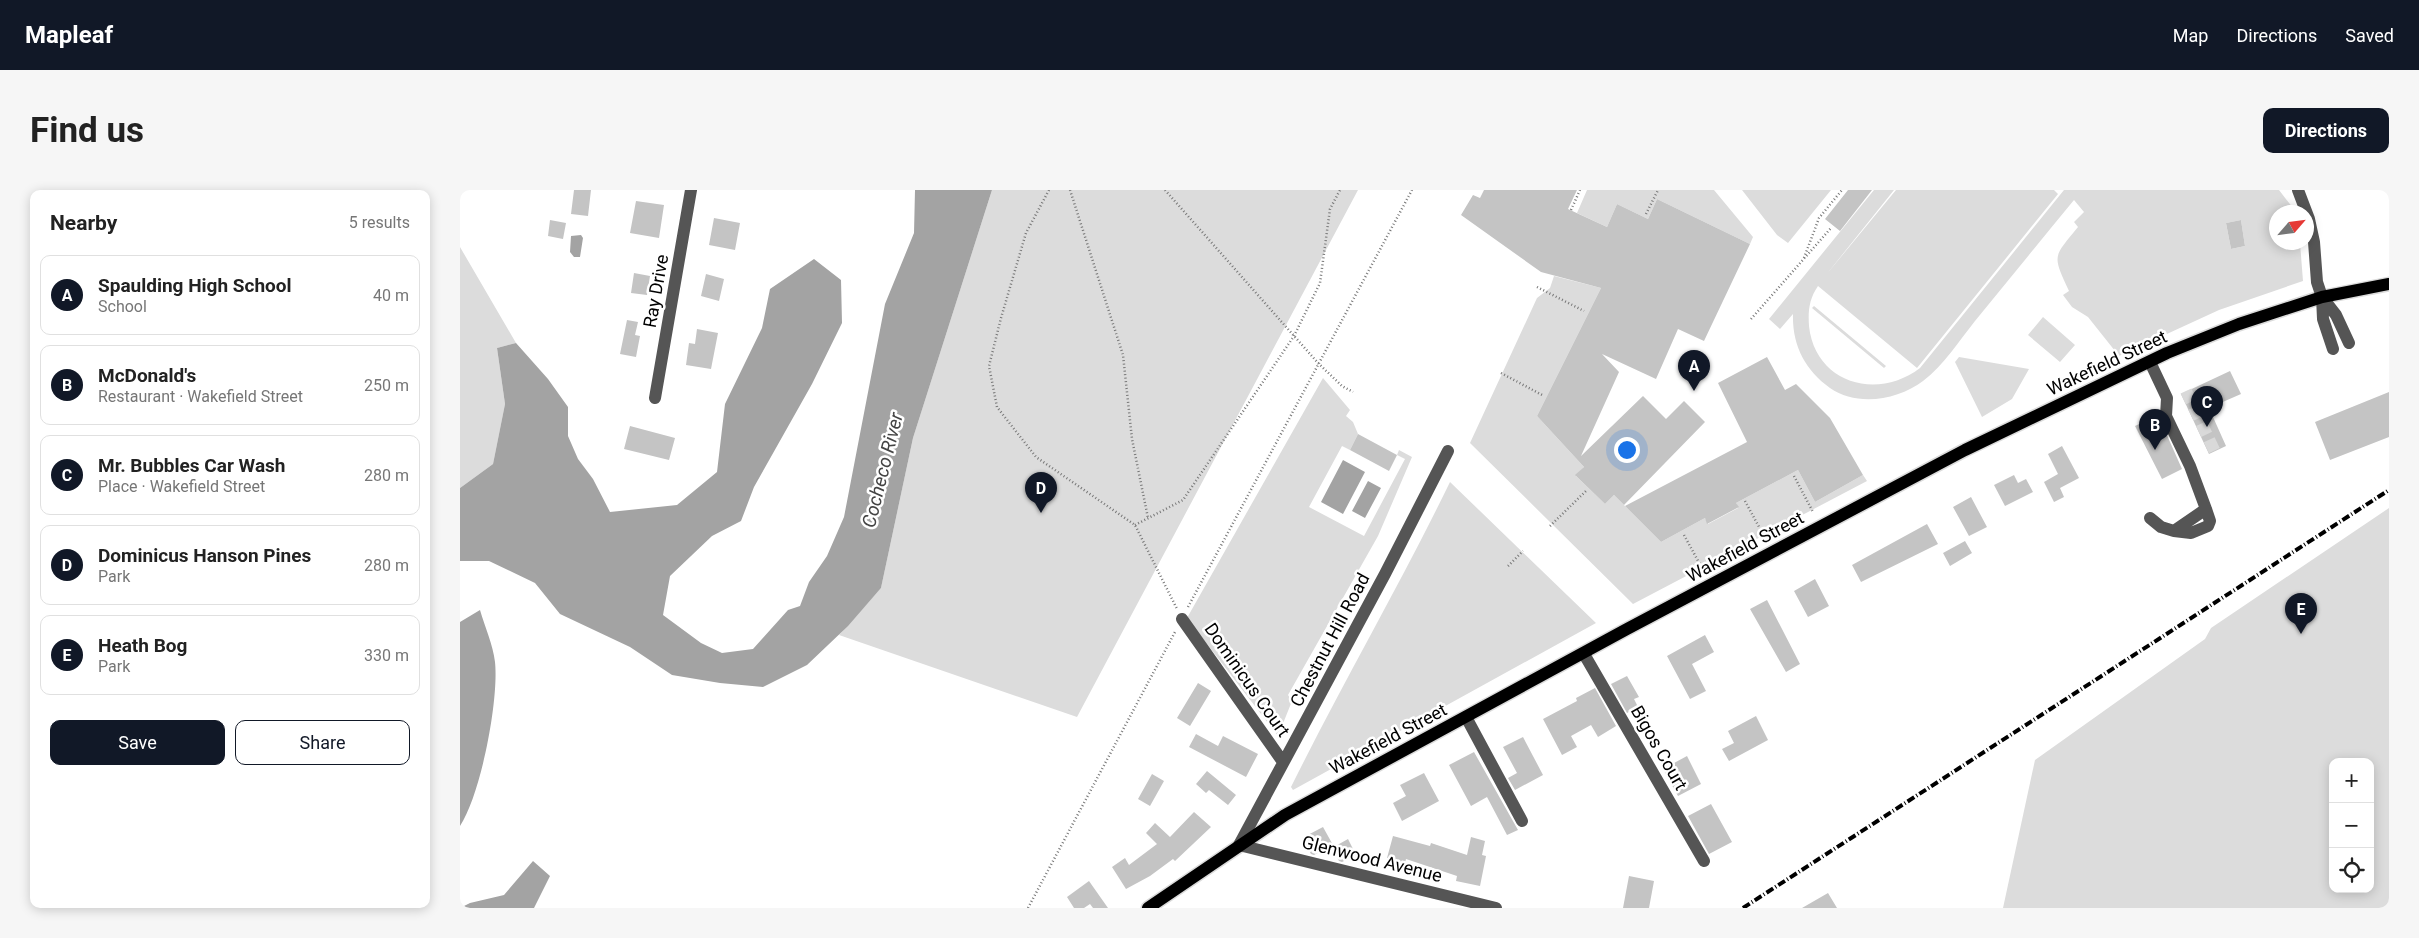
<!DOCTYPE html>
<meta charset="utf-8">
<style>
body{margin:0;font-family:Roboto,sans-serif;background:#f6f6f6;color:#222}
.controls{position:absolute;right:15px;bottom:15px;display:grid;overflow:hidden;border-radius:10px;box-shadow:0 2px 12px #0003}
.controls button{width:45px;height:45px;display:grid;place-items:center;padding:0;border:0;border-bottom:1px solid #e0e0e0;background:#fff;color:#222;font:25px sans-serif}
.compass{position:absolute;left:1809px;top:15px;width:45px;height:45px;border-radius:50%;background:#fff;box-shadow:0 2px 12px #0003;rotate:62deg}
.you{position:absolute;left:1166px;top:259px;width:18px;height:18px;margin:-12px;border:4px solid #fff;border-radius:50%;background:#1a73e8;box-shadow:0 0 0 8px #1a73e833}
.badge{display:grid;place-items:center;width:32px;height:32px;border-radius:50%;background:#111827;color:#fff;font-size:16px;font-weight:700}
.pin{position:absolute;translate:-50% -41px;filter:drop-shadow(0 1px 2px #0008)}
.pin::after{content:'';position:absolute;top:26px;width:18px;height:15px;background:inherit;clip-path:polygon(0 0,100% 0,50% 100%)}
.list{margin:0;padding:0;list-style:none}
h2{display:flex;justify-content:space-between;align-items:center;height:65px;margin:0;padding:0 20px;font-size:21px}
h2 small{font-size:16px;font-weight:400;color:#767676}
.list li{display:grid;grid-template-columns:32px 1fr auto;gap:15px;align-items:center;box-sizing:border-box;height:80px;margin:0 10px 10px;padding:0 10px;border:1px solid #e0e0e0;border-radius:10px}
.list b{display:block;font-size:19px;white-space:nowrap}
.list p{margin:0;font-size:16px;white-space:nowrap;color:#767676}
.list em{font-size:16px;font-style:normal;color:#767676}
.actions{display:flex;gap:10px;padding:15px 20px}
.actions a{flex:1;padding:11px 0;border:1px solid #111827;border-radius:10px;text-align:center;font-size:18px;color:#111827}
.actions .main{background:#111827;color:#fff}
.icon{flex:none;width:28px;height:28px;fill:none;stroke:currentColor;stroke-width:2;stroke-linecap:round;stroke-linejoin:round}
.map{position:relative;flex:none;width:1929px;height:718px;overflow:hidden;border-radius:10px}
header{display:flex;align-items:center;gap:30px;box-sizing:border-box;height:70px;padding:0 25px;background:#111827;color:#fff}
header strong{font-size:24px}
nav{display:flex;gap:28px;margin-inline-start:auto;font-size:18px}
.intro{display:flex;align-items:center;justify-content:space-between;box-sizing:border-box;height:120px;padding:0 30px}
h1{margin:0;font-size:35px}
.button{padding:12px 22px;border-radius:10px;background:#111827;color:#fff;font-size:18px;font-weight:700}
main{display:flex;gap:30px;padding:0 30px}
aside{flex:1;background:#fff;border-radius:10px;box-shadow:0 2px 12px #0003}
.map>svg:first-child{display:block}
.green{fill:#dcdcdc;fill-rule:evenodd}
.water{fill:#a3a3a3}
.building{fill:#c4c4c4}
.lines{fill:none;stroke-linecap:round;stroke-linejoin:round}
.minor-tunnel{stroke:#d9d9d9;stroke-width:12;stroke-dasharray:12 6;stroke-linecap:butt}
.major-casing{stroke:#dbdbdb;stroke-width:15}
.path{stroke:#777;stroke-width:2.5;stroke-dasharray:1 2.5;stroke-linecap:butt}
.minor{stroke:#555;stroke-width:12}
.major{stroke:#000;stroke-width:12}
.rail{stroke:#000;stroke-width:4;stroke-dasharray:8 2.5 1 2.5;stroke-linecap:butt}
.labels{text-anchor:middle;stroke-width:5;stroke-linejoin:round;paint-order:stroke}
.street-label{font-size:18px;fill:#000;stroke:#fff}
.water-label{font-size:19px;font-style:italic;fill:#444;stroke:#fff}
</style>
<header>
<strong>Mapleaf</strong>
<nav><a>Map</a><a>Directions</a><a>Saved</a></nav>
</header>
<div class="intro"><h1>Find us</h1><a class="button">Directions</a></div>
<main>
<aside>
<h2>Nearby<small>5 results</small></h2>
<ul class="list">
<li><span class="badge">A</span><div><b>Spaulding High School</b><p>School</p></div><em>40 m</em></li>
<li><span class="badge">B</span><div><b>McDonald's</b><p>Restaurant · Wakefield Street</p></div><em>250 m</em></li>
<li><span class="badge">C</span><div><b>Mr. Bubbles Car Wash</b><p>Place · Wakefield Street</p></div><em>280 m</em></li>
<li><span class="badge">D</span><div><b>Dominicus Hanson Pines</b><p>Park</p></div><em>280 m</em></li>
<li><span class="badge">E</span><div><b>Heath Bog</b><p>Park</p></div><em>330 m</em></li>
</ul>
<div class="actions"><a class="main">Save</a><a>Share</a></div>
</aside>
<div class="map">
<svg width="1929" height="718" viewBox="0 0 1929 718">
<rect width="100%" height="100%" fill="#fff"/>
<path class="green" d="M532,0H898L617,527L379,445L421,398L453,248Z
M1127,0H1254L1293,47L1290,54L1197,9L1188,29L1157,14L1147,37L1117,23Z
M1282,0H1371L1328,53L1317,45Z
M1414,0H1434L1366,85L1436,0H1594L1598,4L1457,178L1358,96C1349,109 1348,121 1349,136C1355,193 1417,211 1460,178L1604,0H1819L1836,22H1816V52L1840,53L1843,91L1759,120L1659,166L1628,127L1612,117L1603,105L1609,101C1592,64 1593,68 1618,37L1614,32L1624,22L1614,10C1581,50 1548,91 1515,131C1499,151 1484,175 1463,191C1438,210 1397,217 1370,198C1345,180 1332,155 1333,124L1320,139L1309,129ZM1781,30L1785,56L1771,59L1766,33Z
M0,57L56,153L37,158L45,214L33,274L0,298Z
M1094,86L1141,98L1077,226L1124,277L1116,286L1145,314L1154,305L1201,352L1245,328L1248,334L1278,318L1276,313L1338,280L1355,312L1403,285L1407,291L1173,414L1010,253L1077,108L1090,98Z
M1354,116L1426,176L1424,178L1352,118Z
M1583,127L1615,155L1600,172L1568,145Z
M1499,167L1569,179L1552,209L1522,227L1495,172Z
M863,188L890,220L886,226L893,232L898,244L890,260L882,256L849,317L904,346L945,269L937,265L939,260L952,267L918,346L828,505L832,511L818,546L727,428Z
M990,292L1136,433L833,600L831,597C882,494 940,395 990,292Z
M1929,318V718H1543L1575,570L1745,449L1751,438ZM1873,572H1910V699H1873Z"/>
<path class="water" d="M455,0H532L453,248L421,398L388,436L347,475L303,497L260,493L212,485L170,457L100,424L75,393L29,371H0V298L33,274L45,214L37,158L56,153L88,189L108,217V246L118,269L133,289L150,322L217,315L257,282L265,214L302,138L310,99L354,69L381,90L382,133L352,194L294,297L281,331L252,346L210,386L203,425L241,453L262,463L293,459L328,420L340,416L349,392L367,366L384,327L425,114L454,43Z
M121,45L123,48L120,67H114L110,62L111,46Z
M883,270L905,282L883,324L861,312Z
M908,291L921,298L905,328L892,321Z
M20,420C25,437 33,455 35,472C39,510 21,604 0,636V432Z
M73,671L90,686L74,718H0L10,713L44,705Z"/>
<path class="building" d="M114,0H131L128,26L111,24Z
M1024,0H1117L1108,19L1147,37L1157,14L1188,29L1197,9L1290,54L1244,151L1218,139L1196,189L1142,164L1159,182L1121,266L1183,206L1206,229L1224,211L1245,232L1164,315L1154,305L1145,314L1115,285L1124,277L1077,226L1141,98L1081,82L1001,25L1013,5L1020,8Z
M1388,0H1412L1380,41L1365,29Z
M176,11L204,15L199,48L170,43Z
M254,28L280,33L275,60L249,55Z
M90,30L106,33L103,49L88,46Z
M1781,30L1785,56L1771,59L1766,33Z
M174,83L190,86L187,105L171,103Z
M246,84L264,89L259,111L241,106Z
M167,130L178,132L175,145L180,146L176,167L160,164Z
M237,139L258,143L251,179L226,175L229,153L235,154Z
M1307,167L1325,200L1336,194L1370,228L1403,285L1355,312L1338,280L1276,313L1279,317L1247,334L1245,328L1201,352L1165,316L1287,252L1258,193Z
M1770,181L1781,204L1749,218L1766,256L1749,264L1721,204Z
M1929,202V247L1870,270L1855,232Z
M1698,225L1722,279L1702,289L1675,236Z
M170,236L215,248L209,270L164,259Z
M898,244L937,265L929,281L890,260Z
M1602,256L1619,288L1600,298L1604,307L1594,312L1584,292L1598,284L1588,264Z
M1554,285L1558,293L1566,289L1573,302L1545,316L1534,295Z
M1511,307L1527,337L1509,346L1493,317Z
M1467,334L1478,354L1401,392L1392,375Z
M1505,351L1512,363L1490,376L1483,363Z
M1355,389L1369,416L1348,427L1334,401Z
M1307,410L1340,474L1326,482L1290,419Z
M1245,445L1254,462L1232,474L1246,501L1230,509L1207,466Z
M1167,486L1179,507L1174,509L1178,517L1167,523L1151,494Z
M738,493L751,501L730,536L717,528Z
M1135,498L1156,536L1138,547L1131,535L1111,546L1117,557L1102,565L1083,529L1117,511L1116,508Z
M1296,526L1308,550L1269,571L1262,559L1274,553L1268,541Z
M736,544L758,556L763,546L798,564L786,587L729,557Z
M1063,547L1083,585L1055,600L1048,588L1057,583L1043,557Z
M1014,562L1058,640L1047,645L1027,607L1011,616L989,575Z
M1227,566L1241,594L1218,606L1203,579Z
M747,581L776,605L768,615L749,600L746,603L736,594Z
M964,583L979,611L942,631L933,613L946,606L940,595Z
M692,584L704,591L690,616L678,609Z
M1251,614L1272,652L1249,664L1228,626Z
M734,622L751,637L715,671L713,669L690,686L666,699L652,677L665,668L669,675L697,654L686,643L695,633L710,647Z
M863,637L873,655L854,665L851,664L842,648Z
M933,646L970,656L971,653L1007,665L1011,647L1025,651L1022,665L1026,666L1020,696L996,691L997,686L946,669L945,673L927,668Z
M888,649L896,665L882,672L879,671L872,658Z
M1169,686L1194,691L1189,718H1163Z
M629,691L648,718H633L630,714L624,718H614L607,707Z
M1368,703L1377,718H1342Z"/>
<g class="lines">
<path class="minor-tunnel" d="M1726,201L1755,262"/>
<g class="major-casing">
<path id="major" d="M688,718L825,625L1167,439L1505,260L1707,163L1779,134L1862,107L1929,94"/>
</g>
<path class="path" d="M589,0L566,43L541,128L529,176L537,217L576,267L675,335L717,419
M610,0L663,165L672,249L688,328
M705,0L858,173L882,196L893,202
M1111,20L1120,0
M1186,24L1198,0
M1344,68L1359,28L1382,0
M1077,97L1124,121
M1291,129L1371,38
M1041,183L1084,206
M1334,286L1353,322
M1285,311L1305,348
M675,335L723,310L834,146L860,93L870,19L880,0
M1090,336L1127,300
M1224,345L1243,380
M1048,376L1063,361
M728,417L952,0
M568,718L715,442"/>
<path class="minor" d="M1838,0L1849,29L1854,52L1857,92L1862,107L1863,129L1873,159
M1862,107L1876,125L1889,153
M1690,172L1707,208L1706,226L1730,276L1746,319L1714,341L1701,337L1690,328
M195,208L231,0
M988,261L925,384L779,655L1036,718
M1714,341L1731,343L1748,336L1750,331L1746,319
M722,429L823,572
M1124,464L1244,671
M1006,527L1062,631"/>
<use href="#major" class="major"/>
<path class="rail" d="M1283,718L1929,300"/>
</g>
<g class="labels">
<g class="street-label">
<text transform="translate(196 101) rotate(-80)" y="6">Ray Drive</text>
<text transform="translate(1647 173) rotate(-25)" y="6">Wakefield Street</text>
<text transform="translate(1285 357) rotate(-28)" y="6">Wakefield Street</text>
<text transform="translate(870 450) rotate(-62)" y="6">Chestnut Hill Road</text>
<text transform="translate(787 490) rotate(55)" y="6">Dominicus Court</text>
<text transform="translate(928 549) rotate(-28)" y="6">Wakefield Street</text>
<text transform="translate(1199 558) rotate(60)" y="6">Bigos Court</text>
<text transform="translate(912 669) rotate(14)" y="6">Glenwood Avenue</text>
</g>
<g class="water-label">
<text transform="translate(422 280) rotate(-76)" y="7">Cocheco River</text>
</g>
</g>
</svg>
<div class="controls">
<button>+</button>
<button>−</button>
<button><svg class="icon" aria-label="locate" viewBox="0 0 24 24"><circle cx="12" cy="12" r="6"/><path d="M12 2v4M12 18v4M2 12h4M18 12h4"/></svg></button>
</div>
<svg class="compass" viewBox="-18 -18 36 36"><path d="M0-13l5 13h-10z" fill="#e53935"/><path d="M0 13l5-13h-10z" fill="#767676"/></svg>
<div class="you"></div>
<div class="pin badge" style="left:1234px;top:201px">A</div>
<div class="pin badge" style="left:1695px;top:260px">B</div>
<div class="pin badge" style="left:1747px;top:237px">C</div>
<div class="pin badge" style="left:581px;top:323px">D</div>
<div class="pin badge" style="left:1841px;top:444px">E</div>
</div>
</main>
